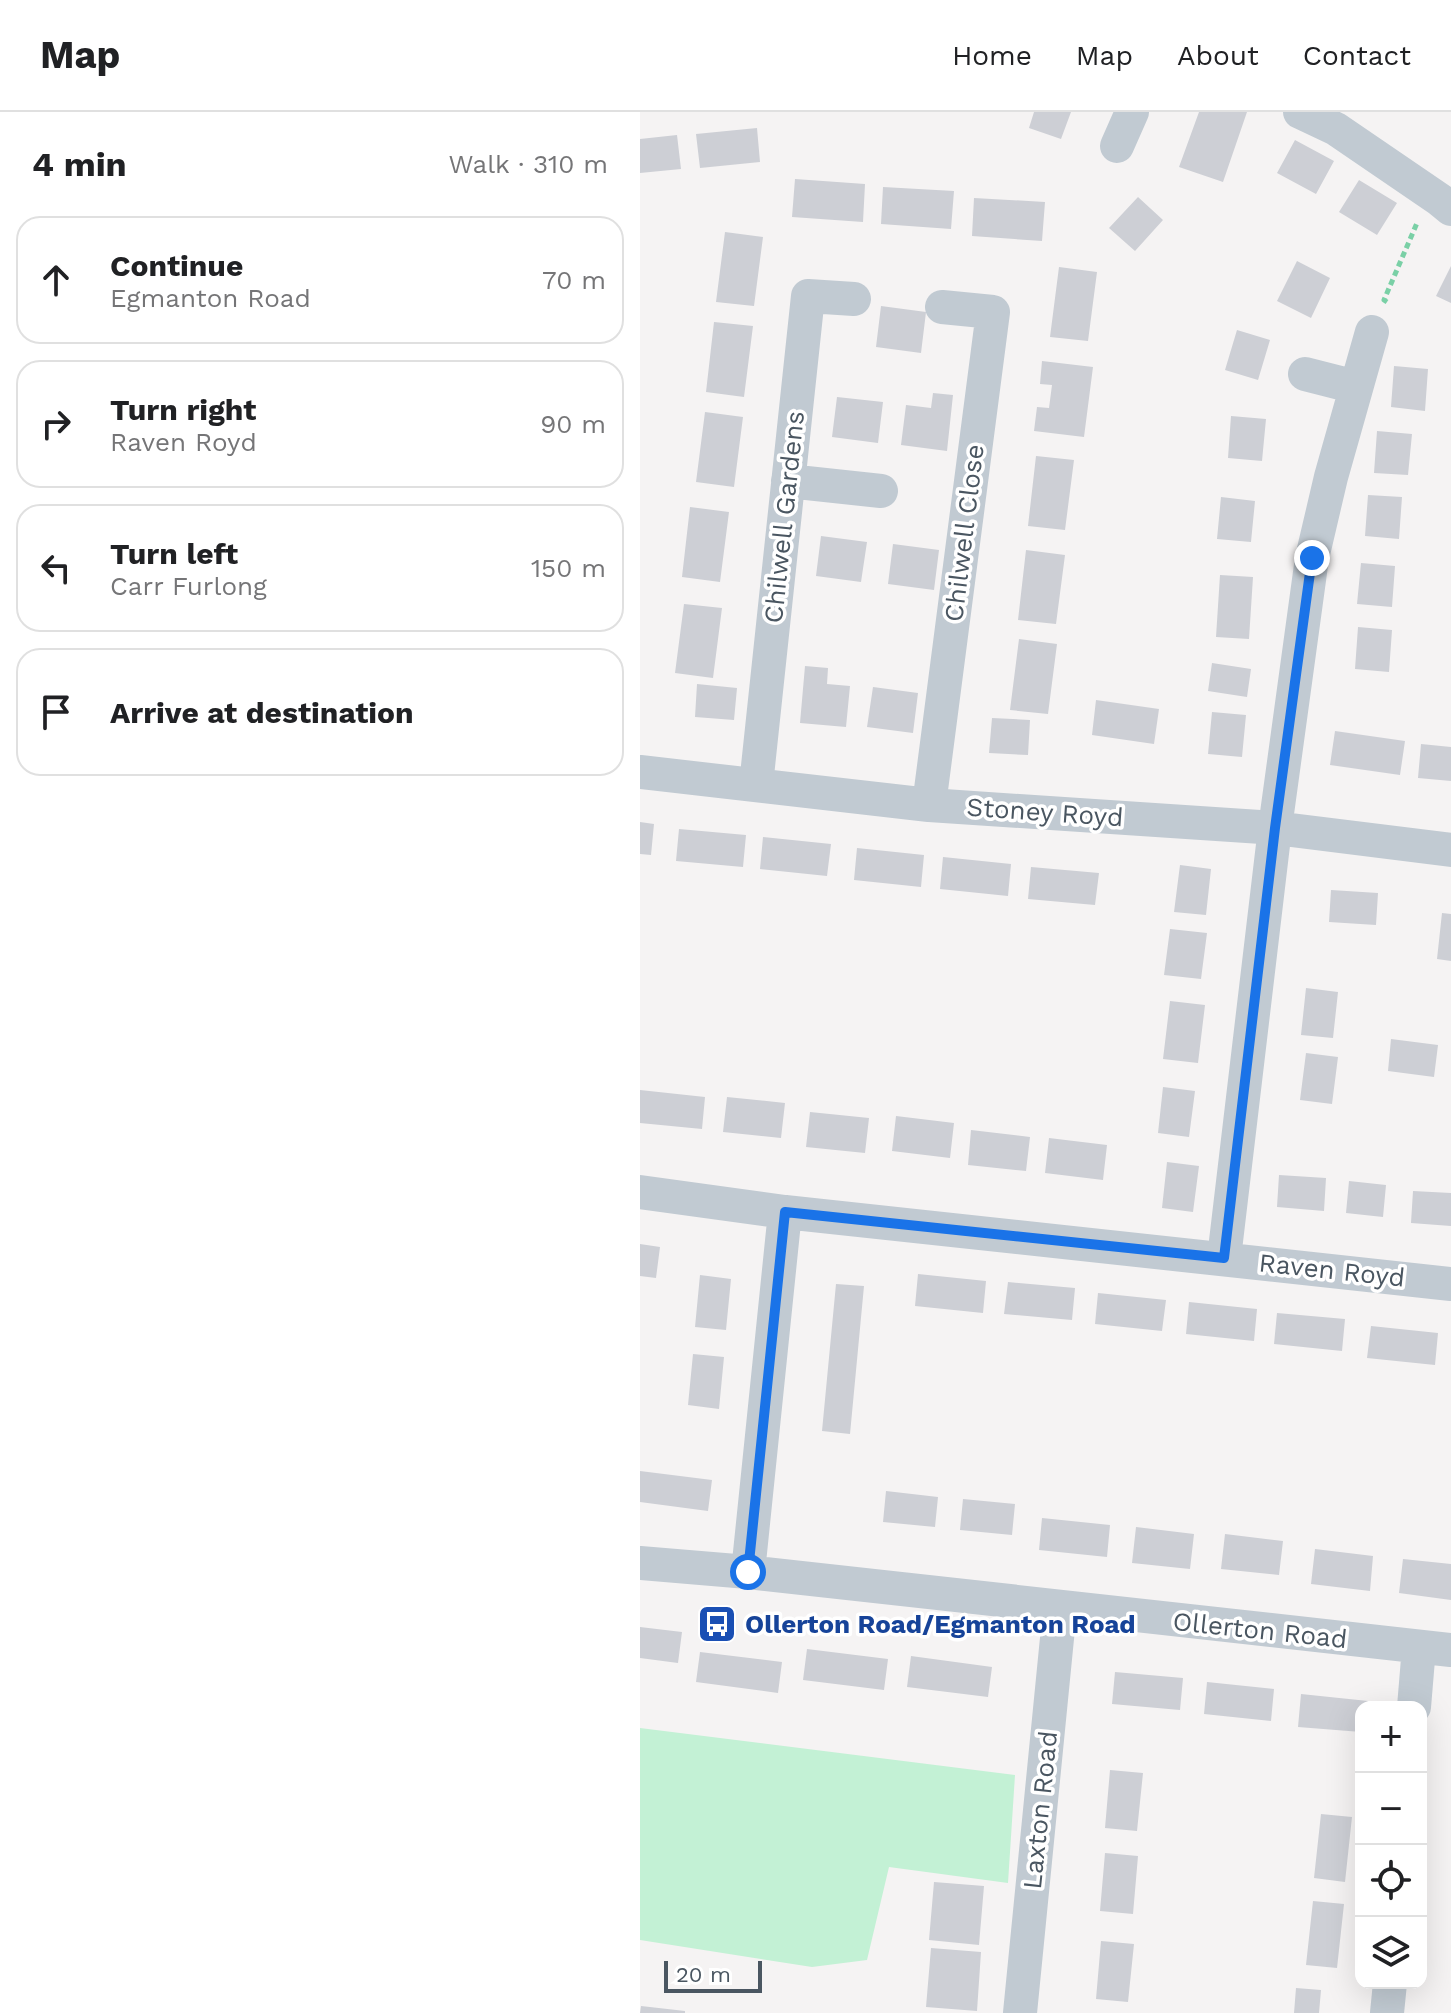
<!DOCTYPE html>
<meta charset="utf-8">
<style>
body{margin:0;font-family:"Work Sans",sans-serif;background:#f6f6f6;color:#202124}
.controls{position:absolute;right:24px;bottom:24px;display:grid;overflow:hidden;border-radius:16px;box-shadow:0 8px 32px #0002}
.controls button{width:72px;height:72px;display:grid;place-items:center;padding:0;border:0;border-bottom:2px solid #e0e0e0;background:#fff;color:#202124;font:40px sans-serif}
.scale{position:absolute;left:24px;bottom:20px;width:98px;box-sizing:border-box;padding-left:8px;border:4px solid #4a5661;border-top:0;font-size:22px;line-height:28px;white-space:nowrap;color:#4a5661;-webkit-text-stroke:6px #fff;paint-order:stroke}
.stop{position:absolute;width:24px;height:24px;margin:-18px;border:6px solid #1a73e8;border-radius:50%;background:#fff}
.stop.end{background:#1a73e8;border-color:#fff;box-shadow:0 2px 8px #0008}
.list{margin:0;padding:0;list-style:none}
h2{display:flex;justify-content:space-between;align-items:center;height:104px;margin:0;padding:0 32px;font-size:34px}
h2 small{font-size:26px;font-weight:400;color:#757577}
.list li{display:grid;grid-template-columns:52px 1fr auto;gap:24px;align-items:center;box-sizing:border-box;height:128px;margin:0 16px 16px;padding:0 16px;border:2px solid #e0e0e0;border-radius:24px}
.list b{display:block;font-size:30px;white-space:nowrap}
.list p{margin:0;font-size:26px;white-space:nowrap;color:#757577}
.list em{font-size:26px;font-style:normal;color:#757577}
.icon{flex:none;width:44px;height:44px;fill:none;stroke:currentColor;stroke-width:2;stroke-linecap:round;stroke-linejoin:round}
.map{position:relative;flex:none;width:811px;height:1901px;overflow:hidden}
header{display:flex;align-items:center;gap:48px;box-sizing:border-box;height:112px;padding:0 40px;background:#fff;border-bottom:2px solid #e0e0e0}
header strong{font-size:38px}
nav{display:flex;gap:44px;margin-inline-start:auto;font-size:28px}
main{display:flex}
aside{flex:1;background:#fff}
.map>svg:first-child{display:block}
.green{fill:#c3f1d5}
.building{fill:#cdcfd5}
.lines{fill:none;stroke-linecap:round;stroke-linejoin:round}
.path{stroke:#7ad0a6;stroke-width:5;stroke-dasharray:6 4;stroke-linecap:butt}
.minor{stroke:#c1cad2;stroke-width:34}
.route{stroke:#1a73e8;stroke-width:10}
.labels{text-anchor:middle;stroke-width:7;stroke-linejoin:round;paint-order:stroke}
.street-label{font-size:26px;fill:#4a5661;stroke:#fff}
.transit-label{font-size:26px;font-weight:bold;fill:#164399;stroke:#fff;text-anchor:start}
</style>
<header>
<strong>Map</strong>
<nav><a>Home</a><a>Map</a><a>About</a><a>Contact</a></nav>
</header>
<main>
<aside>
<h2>4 min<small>Walk · 310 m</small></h2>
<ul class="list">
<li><svg class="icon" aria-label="ahead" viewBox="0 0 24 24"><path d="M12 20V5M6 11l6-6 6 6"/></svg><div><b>Continue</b><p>Egmanton Road</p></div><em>70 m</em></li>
<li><svg class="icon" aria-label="right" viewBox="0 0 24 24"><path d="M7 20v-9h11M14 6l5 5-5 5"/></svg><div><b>Turn right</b><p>Raven Royd</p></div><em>90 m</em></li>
<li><svg class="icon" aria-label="left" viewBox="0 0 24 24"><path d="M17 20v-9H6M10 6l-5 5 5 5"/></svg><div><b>Turn left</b><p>Carr Furlong</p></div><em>150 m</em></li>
<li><svg class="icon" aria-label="arrive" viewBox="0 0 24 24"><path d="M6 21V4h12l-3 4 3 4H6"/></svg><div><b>Arrive at destination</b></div></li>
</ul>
</aside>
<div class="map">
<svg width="811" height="1901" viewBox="0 0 811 1901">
<rect width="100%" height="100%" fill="#f5f3f3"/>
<path class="green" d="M0,1616L375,1663L368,1771L249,1755L227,1848L172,1855L0,1828Z"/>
<path class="building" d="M394,0H431L421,27L389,16Z
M559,0H607L583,70L539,55Z
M117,16L120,50L60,56L56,22Z
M37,23L41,57L0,61V27Z
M655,28L694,49L676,82L637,61Z
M155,67L225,72L223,110L152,105Z
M719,68L757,91L737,123L699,100Z
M243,75L314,79L311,117L241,112Z
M498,85L523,108L495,139L469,116Z
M334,86L405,90L402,129L332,124Z
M85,120L123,125L114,194L76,190Z
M657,149L690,166L671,206L637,189Z
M811,154V191L796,184Z
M419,155L457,160L448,229L410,225Z
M241,194L286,200L281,241L236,235Z
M74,210L113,214L104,285L66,280Z
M597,218L630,228L618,268L585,258Z
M402,249L453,255L444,325L394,319L397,295L409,296L412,273L400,272Z
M754,254L788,257L785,299L751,295Z
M293,281L313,283L307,339L261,333L266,293L291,296Z
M197,285L243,290L238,331L192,325Z
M65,300L103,305L94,375L56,370Z
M591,304L626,307L622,349L588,346Z
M737,319L772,322L768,363L734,361Z
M396,344L434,348L425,418L388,414Z
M728,383L762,385L759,427L725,424Z
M581,385L615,389L611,430L577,427Z
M50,395L89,400L80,470L42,465Z
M181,424L227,430L221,470L176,464Z
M253,432L299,438L294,478L248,472Z
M386,438L425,443L416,512L378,508Z
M721,451L755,454L752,495L717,492Z
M580,463L613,465L609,527L576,525Z
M44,492L82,496L73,566L35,561Z
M718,515L752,518L749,560L715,557Z
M379,527L417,532L408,602L370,598Z
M572,551L611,557L607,585L568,579Z
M165,554L188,556L187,572L210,574L206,615L160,611Z
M57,572L97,576L94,608L55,605Z
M233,575L278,581L273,621L227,615Z
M456,588L519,597L514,632L452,623Z
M572,600L606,603L602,645L568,642Z
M352,606L390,608L388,643L349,641Z
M695,619L765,629L760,663L690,653Z
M781,632L811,635V669L778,666Z
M0,710L14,712L11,743L0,742Z
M39,717L106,723L103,755L36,749Z
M123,725L191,732L187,764L120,757Z
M217,736L284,743L281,775L214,768Z
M303,745L371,752L368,784L300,777Z
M540,753L571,757L566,803L534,800Z
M391,755L459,761L455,793L388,787Z
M691,778L738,781L736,813L689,810Z
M802,801L811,802V849L797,847Z
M530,817L567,821L561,867L524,863Z
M666,876L698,880L693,926L661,923Z
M530,889L565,893L558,951L523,947Z
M751,927L798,933L794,965L748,959Z
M666,941L698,945L692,992L660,988Z
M523,975L555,979L549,1025L518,1021Z
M0,978L65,985L62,1017L0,1011Z
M87,985L145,991L141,1026L83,1020Z
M170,1000L229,1006L225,1041L166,1035Z
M256,1004L314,1011L310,1046L252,1039Z
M331,1018L390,1025L386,1059L328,1053Z
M409,1026L467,1033L463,1068L405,1061Z
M527,1050L559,1054L553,1100L522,1096Z
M639,1063L686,1066L684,1099L637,1095Z
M709,1069L746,1073L743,1105L706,1101Z
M773,1079L811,1081V1114L771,1111Z
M0,1132L20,1135L16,1166L0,1164Z
M278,1162L346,1169L343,1201L275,1194Z
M60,1163L91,1167L86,1218L55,1215Z
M368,1170L435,1176L432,1208L364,1202Z
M196,1172L224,1174L210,1322L182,1319Z
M458,1181L526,1188L522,1219L455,1212Z
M549,1190L617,1197L614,1229L546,1222Z
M637,1201L705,1207L702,1239L634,1232Z
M731,1214L798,1221L795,1253L727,1246Z
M53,1242L84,1245L79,1297L48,1293Z
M0,1359L72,1368L68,1399L0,1390Z
M246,1379L298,1385L295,1415L243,1410Z
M323,1387L375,1392L372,1423L320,1418Z
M402,1406L470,1413L467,1445L399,1438Z
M496,1415L554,1422L550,1457L492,1451Z
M585,1422L643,1429L639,1463L581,1457Z
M675,1437L733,1444L730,1479L671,1472Z
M763,1447L811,1452V1488L759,1481Z
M0,1515L42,1520L38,1551L0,1546Z
M167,1537L248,1547L244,1578L163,1568Z
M60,1540L142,1550L138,1581L56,1570Z
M271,1544L352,1555L348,1585L267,1575Z
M475,1560L543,1566L540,1598L472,1592Z
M567,1570L634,1577L631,1609L564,1602Z
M661,1582L728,1589L727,1595H721V1620L658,1615Z
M470,1658L503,1661L497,1719L465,1716Z
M681,1702L712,1705L705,1770L674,1766Z
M465,1741L498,1744L493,1802L460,1799Z
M294,1770L344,1774L339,1833L289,1828Z
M673,1789L704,1792L697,1856L666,1853Z
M461,1829L494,1832L488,1890L456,1887Z
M291,1836L341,1840L337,1899L286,1895Z
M656,1876L681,1878L679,1901H654Z
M1,1894L45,1899V1901H0Z"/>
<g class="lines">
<path class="path" d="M747,190L744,188L777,111"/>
<path class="minor" d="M660,0L696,17L800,88L811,97
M477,34L492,0
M665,262L716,275
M148,369L241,379
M0,660L289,693L635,716L811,738
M116,673L168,184L214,187
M289,693L353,200L302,195
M0,1080L145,1100L811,1172
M584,1146L635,716L672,446L691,365L732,220
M0,1451L108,1460L811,1538
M108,1460L145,1100
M774,1595L779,1535
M380,1901L420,1496
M747,1901L750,1871"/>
</g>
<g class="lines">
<path class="route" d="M108,1460L145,1100L584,1146L635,716L672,446"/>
</g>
<defs>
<g id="bus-square" transform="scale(2)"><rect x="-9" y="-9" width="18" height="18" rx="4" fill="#1a4fb4" stroke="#fff"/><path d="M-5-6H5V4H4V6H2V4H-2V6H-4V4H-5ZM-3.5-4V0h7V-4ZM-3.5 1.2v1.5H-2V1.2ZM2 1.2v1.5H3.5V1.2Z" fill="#fff"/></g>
</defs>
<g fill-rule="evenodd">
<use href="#bus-square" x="77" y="1512"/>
</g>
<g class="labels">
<g class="street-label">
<text transform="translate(144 405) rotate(-84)" y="9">Chilwell Gardens</text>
<text transform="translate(324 421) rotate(-83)" y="9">Chilwell Close</text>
<text transform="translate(405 700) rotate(4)" y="9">Stoney Royd</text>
<text transform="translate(692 1158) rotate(6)" y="9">Raven Royd</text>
<text transform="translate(620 1518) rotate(6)" y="9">Ollerton Road</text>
<text transform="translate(400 1698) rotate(-84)" y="9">Laxton Road</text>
</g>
<g class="transit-label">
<text x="105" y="1521">Ollerton Road/Egmanton Road</text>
</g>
</g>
</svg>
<div class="controls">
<button>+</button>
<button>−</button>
<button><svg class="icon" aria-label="locate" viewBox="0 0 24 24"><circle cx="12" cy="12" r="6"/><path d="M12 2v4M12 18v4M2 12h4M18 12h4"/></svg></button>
<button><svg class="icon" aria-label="layers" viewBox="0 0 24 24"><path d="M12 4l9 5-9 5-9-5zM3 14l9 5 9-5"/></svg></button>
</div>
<div class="scale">20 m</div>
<div class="stop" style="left:108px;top:1460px"></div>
<div class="stop end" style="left:672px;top:446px"></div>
</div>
</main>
